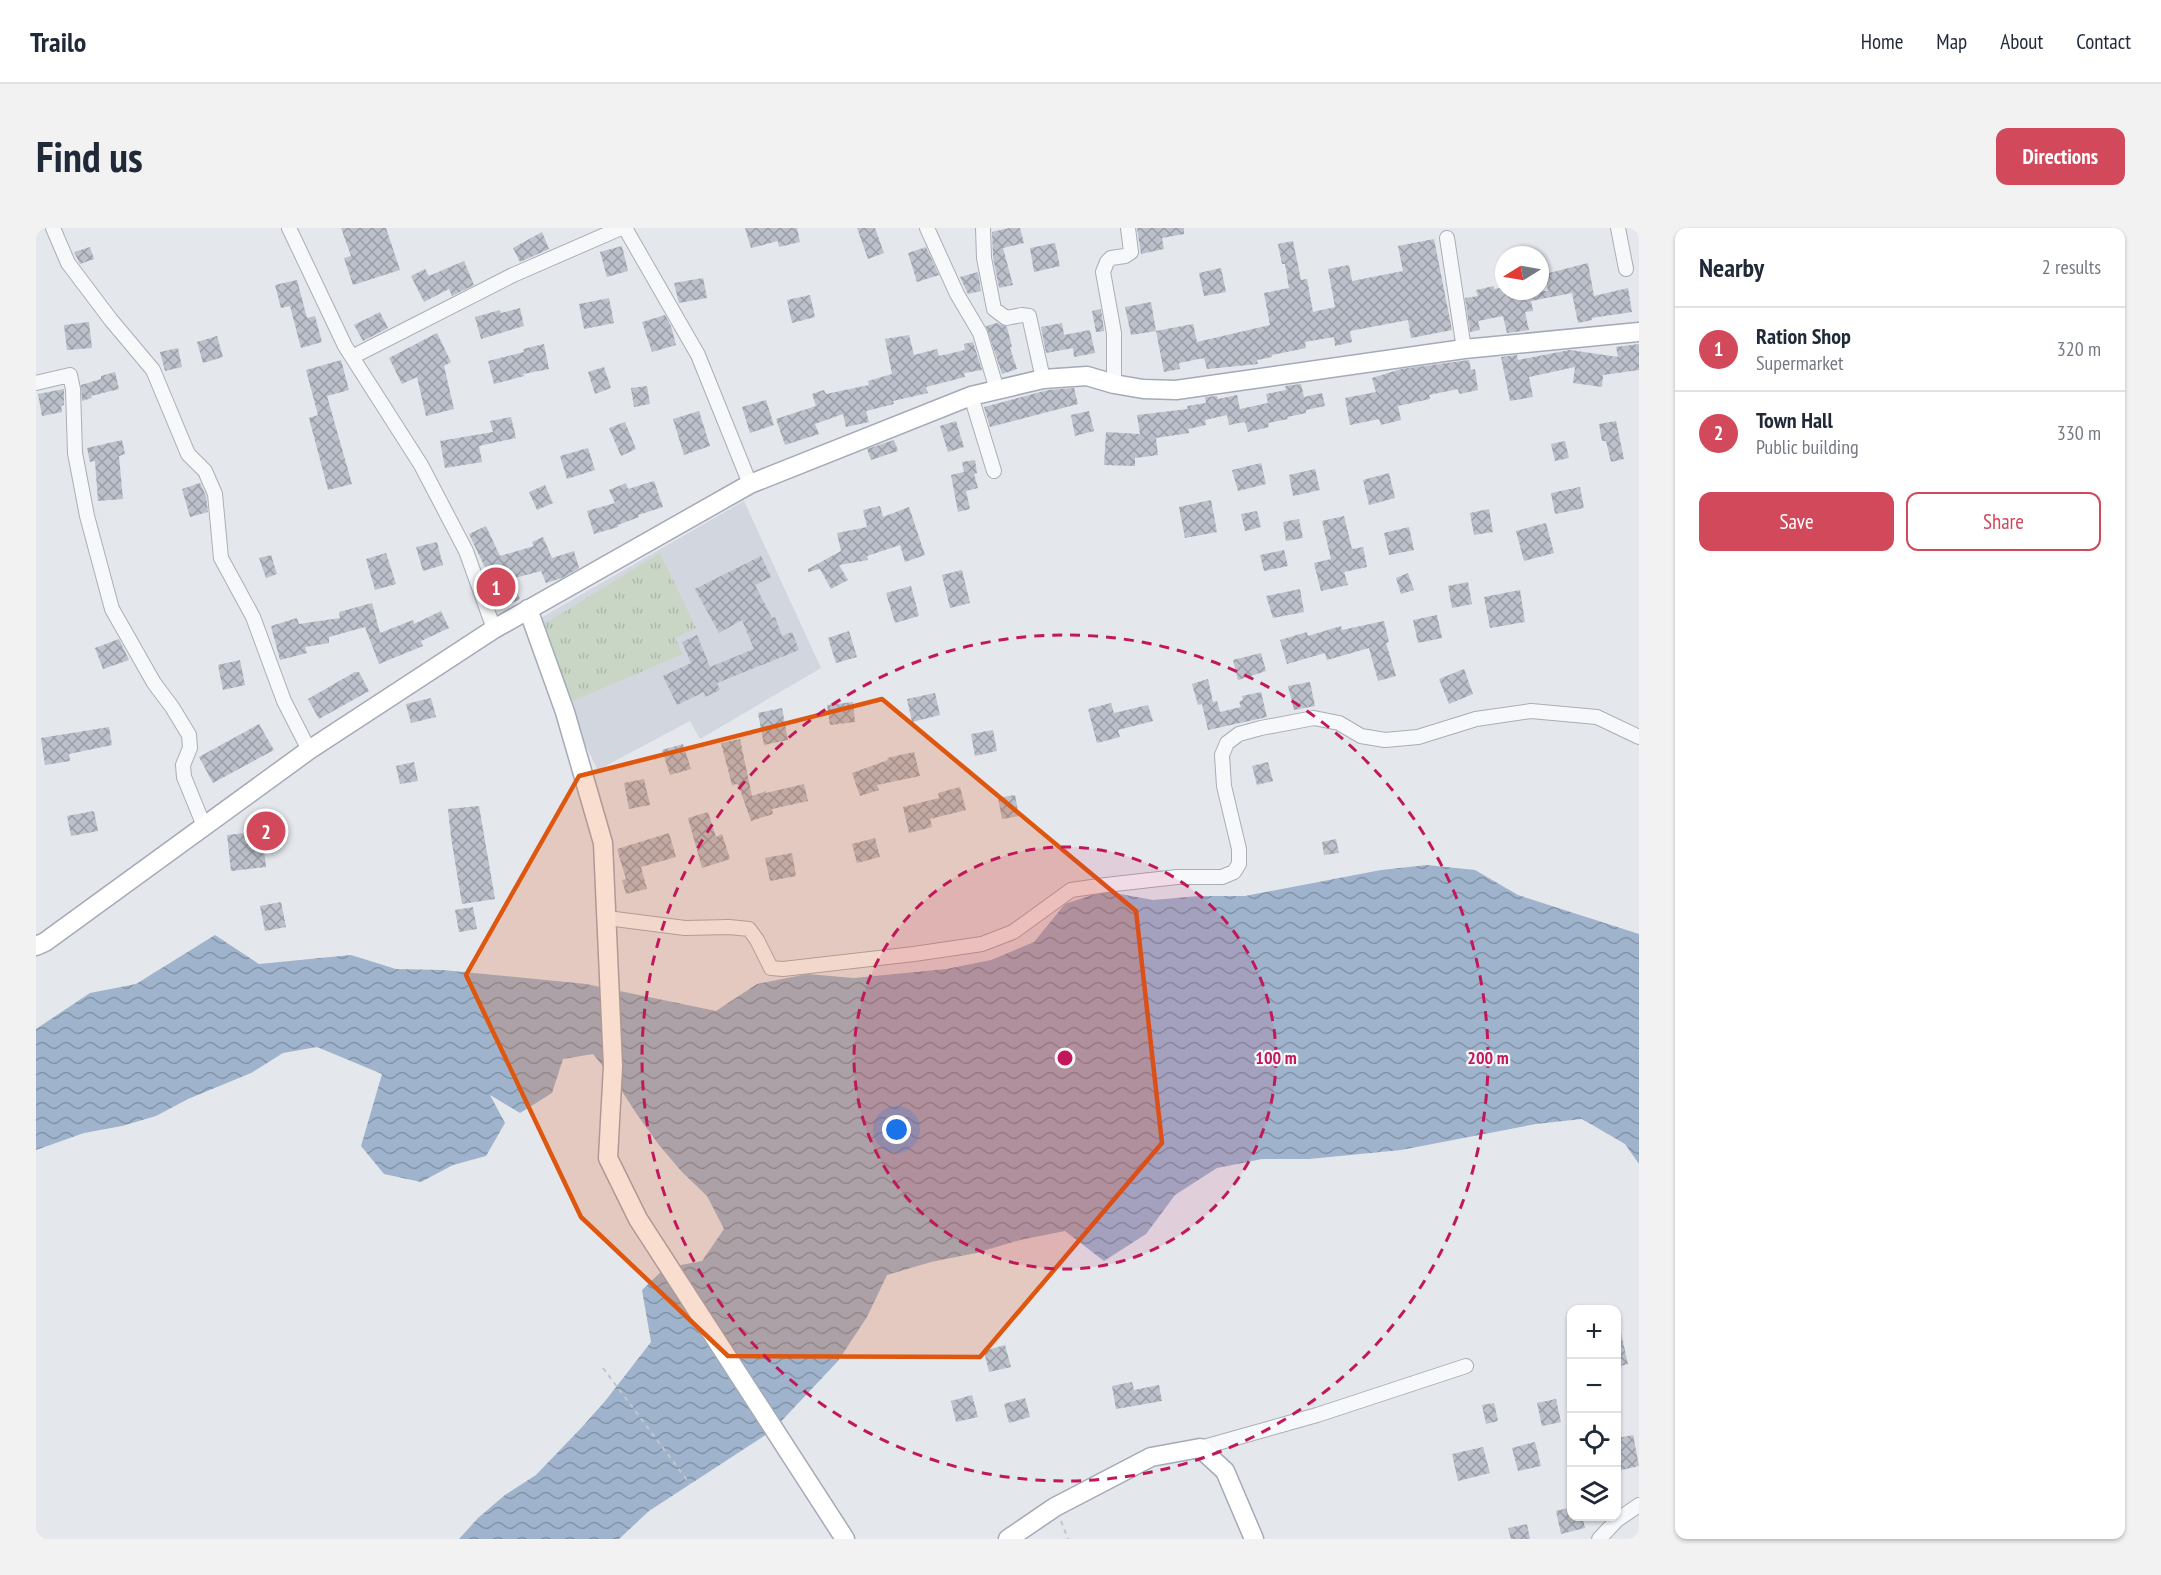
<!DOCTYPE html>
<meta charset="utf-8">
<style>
body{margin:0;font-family:"PT Sans Narrow",sans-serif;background:#f2f2f3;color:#1f2937}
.controls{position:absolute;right:18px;bottom:18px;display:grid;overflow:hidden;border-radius:12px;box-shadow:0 2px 4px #0004}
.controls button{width:54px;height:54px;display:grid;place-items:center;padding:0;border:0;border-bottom:2px solid #e0e1e3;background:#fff;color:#1f2937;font:30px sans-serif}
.compass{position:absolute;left:1459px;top:18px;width:54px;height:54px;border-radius:50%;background:#fff;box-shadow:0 2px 4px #0004;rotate:259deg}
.you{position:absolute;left:861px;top:902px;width:21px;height:21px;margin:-15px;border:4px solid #fff;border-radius:50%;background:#1a73e8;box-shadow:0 0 0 9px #1a73e833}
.badge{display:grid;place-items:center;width:39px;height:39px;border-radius:50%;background:#d1495b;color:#fff;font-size:20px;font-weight:700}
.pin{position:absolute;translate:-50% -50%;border:3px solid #fff;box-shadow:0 2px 6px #0006}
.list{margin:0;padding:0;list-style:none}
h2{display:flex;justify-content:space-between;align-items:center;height:78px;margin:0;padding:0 24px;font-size:26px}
h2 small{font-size:20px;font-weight:400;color:#747a83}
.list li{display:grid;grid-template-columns:39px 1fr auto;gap:18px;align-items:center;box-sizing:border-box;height:84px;padding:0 24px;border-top:2px solid #e0e1e3}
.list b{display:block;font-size:22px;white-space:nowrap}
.list p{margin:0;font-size:20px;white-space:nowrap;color:#747a83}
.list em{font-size:20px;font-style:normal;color:#747a83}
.actions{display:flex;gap:12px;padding:18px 24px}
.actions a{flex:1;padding:14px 0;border:2px solid #d1495b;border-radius:12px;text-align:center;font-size:21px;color:#d1495b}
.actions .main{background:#d1495b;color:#fff}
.icon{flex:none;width:33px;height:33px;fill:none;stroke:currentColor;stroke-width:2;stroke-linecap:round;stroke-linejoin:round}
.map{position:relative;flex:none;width:1603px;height:1311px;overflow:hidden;border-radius:12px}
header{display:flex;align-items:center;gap:36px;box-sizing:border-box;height:84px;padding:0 30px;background:#fff;border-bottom:2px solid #e0e1e3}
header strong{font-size:28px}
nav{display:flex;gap:33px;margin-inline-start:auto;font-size:21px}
.intro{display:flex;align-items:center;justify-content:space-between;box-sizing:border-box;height:144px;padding:0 36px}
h1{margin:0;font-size:42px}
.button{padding:15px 27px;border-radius:12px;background:#d1495b;color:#fff;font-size:21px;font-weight:700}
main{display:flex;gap:36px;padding:0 36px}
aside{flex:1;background:#fff;border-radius:12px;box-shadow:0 2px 4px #0004}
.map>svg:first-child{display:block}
.built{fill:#d2d6de}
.park{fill:url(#park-tufts)}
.water{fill:url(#water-waves)}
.building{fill:url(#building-cross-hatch)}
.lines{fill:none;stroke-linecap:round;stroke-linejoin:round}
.minor-casing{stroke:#a9aeb7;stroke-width:16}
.major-casing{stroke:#a3abb8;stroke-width:21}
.path{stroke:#c2c5cb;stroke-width:2;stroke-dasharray:4.5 4.5;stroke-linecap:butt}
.minor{stroke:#f7f8fa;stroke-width:14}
.major{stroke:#fff;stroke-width:18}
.marked{fill:#df570f;fill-opacity:0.2;stroke:#df570f;stroke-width:4.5;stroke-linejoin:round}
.ring{fill:none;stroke:#c2185b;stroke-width:3;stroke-dasharray:10 8}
.centre{fill:#c2185b;stroke:#f4f6f9;stroke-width:3}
.ring-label{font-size:18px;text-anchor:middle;font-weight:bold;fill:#c2185b;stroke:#f4f6f9;stroke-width:4.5;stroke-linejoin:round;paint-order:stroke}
</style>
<header>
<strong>Trailo</strong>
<nav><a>Home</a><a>Map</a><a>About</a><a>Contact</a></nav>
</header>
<div class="intro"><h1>Find us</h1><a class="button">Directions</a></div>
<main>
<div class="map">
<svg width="1603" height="1311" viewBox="0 0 1603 1311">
<defs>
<pattern id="park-tufts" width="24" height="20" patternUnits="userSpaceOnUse" patternTransform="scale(1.5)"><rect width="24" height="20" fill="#c9d6c5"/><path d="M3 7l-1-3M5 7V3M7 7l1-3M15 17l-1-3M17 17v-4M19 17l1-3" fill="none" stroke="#adb8ab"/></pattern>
<pattern id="water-waves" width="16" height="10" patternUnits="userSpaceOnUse" patternTransform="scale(1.5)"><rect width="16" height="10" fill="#9fb4cc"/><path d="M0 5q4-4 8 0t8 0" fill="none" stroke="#8293a7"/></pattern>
<pattern id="building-cross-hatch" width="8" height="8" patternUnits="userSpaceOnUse" patternTransform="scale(1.5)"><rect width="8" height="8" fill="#bbc0ca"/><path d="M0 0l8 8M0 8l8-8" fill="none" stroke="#989da6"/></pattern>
</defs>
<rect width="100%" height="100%" fill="#e4e7ec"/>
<path class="built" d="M708,273L785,440L664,511L654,493L562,542L489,399Z"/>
<path class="park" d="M624,325L660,400L639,410L647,426L537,473L502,400Z"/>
<path class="water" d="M1391,637L1439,642L1482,667L1603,706V936L1589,916L1546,891L1500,896L1365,922L1273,931H1226L1181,940L1139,967L1110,1006L1068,1033L1029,1003L984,1012L940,1025L895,1034L851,1047L831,1089L802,1133L737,1202L613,1283L583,1311H423L442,1290L469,1267L500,1247L547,1198L570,1172L615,1114L606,1062L629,1040L666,1033L688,1001L671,968L646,944L623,917L600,885L580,854L557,826L527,831L516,865L484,885L454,867L469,895L450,928L417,937L385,954L348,946L325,918L346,846L281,819L247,825L215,845L152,871L120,888L86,898L48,905L0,922V801L54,765L100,756L179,707L223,736L315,727L360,741L407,742L550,756L680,783L721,756L771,746L818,750L910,741L955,732L998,714L1029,676L1068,663L1117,672L1163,668H1209L1345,642Z"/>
<path class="building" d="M305,0H350L364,42L317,57L308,30L315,28Z
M709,0H761L764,14L743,19L742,13L715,20Z
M821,0H839L848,25L832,31Z
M973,0H984L988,15L967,20L977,57L963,60L957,29L956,4Z
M1101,0H1148V6L1126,10L1128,21L1105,26Z
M506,4L513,21L484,34L477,20Z
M1398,11L1416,102L1375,110L1372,92L1314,103L1316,114L1299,118L1298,109L1269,114L1270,120L1236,127V129L1221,132L1222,136L1171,141L1168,130L1143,135L1144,141L1128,144L1120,103L1157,96L1161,114L1234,97L1228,65L1253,60L1249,36H1246L1242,16L1257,13L1265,52L1271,51L1277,84L1299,79L1292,41L1313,37L1316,53L1367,43L1362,18Z
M1019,15L1024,38L998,44L994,20Z
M586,18L592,43L571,49L564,24Z
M54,19L58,31L44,36L38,24Z
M890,19L903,47L881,54L872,25Z
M428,33L438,57L416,68L413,61L388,74L375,48L389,41L393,48Z
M1552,35L1558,68L1592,60L1596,84L1555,90L1556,92L1542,95L1536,65L1495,73L1497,83L1489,84L1493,102L1471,105L1467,88L1442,93L1444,102L1434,104L1429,70L1442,68L1440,62L1458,58V61L1468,59V63H1512L1509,46Z
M1185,40L1190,64L1168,68L1163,45Z
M942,44L945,63L932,66L924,49Z
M667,50L671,70L643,75L638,55Z
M261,52L271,90L279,88L286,114L265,120L254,78L245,80L239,57Z
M774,67L779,89L756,95L751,72Z
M573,70L578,95L548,101L543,76Z
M1115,74L1120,103L1095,107L1089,79Z
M484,80L488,98L445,111L439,89L464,82L465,85Z
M1065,81L1068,103L1060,104L1056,83Z
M344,84L352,100L327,113L318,97Z
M629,87L635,98L640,117L616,124L606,94Z
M53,94L56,120L31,122L28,97Z
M961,95L971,99L976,119L974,120L981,141L966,146L950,98Z
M1026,95L1028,107L1054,102L1059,125L1038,129L1037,120L1010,125L1005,99Z
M401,105L415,134L408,138L418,181L390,188L381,149L366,156L353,130Z
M873,107L878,127L901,121L903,128L929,122L928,116L937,114L946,142L928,145L929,149L890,159L892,165L857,173L858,176L830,183L833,194L810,199L807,186L779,196L783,206L749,217L740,191L780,178L776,166L788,162L790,166L833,157L832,153L856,146L849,111Z
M181,108L187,129L167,135L161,114Z
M508,116L513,141L487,146L488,148L458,156L452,133L488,124L487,121Z
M1603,116V142L1567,147L1566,159L1537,155L1539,139L1493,149L1497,169L1474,173L1465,129L1481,127L1482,132L1534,122L1582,129L1580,119Z
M142,120L146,139L129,143L124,124Z
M305,132L313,162L291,168L316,256L292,262L273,190L282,187L270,142Z
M1433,132L1435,142L1439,141L1442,162L1423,166L1422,161L1393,167L1394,171L1362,178L1365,192L1345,197L1343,191L1314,197L1309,170L1340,164L1336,150L1365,141Z
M568,139L575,160L559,166L552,144Z
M79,144L83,161L55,168L56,170L46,173L45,157L65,151V148Z
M1265,156L1268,169L1286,165L1289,178L1270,182V185L1251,189L1252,191L1232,195L1233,199L1212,204L1209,194L1193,197L1191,187L1169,192L1170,197L1152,201L1153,205L1120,210L1122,227L1099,230V238L1068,237L1070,204L1104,206L1101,187L1152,181L1151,178L1170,175L1169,169L1181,168L1182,171L1201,167L1204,181L1232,175L1230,166L1250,162L1249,158Z
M611,158L614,176L598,179L595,160Z
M1038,160L1042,176L954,199L948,179L1012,162Z
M28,161V177L25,178L26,184L6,188L2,166Z
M730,172L738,197L714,205L706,179Z
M663,183L674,218L648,227L637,191Z
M1053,183L1058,203L1039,208L1035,187Z
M475,189L480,210L443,218L446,234L409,240L404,213L457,204L454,193Z
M920,193L928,219L912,224L904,198Z
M1580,193L1588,231L1575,234L1570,213H1566L1563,196Z
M589,194L600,221L585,228L573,200Z
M86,212L89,226L83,228L87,271L62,273L59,233L54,234L51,220Z
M858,212L862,223L835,232L831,221Z
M1529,213L1533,230L1519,233L1515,216Z
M552,220L559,242L531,251L524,228Z
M939,232L941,245L938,246L942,260L930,263L934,281L922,284L915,247L928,244L926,234Z
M1225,235L1230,256L1202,263L1196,242Z
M1279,241L1284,262L1257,268L1253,247Z
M1353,245L1359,270L1333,277L1327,252Z
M618,253L627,279L602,287L603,289L582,297V299L558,306L551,283L579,275L573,262L590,255L592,261Z
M164,255L170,268L172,284L154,289L146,261Z
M509,257L517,275L501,282L493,264Z
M1544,259L1548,280L1519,286L1515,265Z
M1175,272L1181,304L1149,310L1143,279Z
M844,278L847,289L873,279L889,327L869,334L864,317L831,328L832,332L803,337L812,352L795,361L784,341L772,344V341L805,323L801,305L831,299L827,282Z
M1453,281L1457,304L1438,307L1434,285Z
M1221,283L1225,299L1209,303L1205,286Z
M1308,288L1316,321L1327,319L1331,339L1308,344L1312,357L1285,363L1278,335L1295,331L1286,293Z
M1263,291L1267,310L1250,313L1247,294Z
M1510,295L1518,325L1488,333L1480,303Z
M450,298L464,328L498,318L496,314L507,309L516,330L538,323L543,340L526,350L510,355L505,343L475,351L484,371L468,379L433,306Z
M1373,299L1378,322L1353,327L1348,305Z
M401,314L407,337L387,343L380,319Z
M1248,322L1252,338L1228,343L1224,327Z
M350,325L360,356L339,362L330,331Z
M235,327L241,346L230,350L223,330Z
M725,328L735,349L719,357L736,390L739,389L746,408L756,404L763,422L681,455L684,462L669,469L668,464L641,477L627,448L655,435L646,414L661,407L674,439L718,421L706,392L683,405L659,361Z
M926,342L934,375L914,380L906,347Z
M1372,345L1378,362L1365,366L1360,350Z
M1432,354L1436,376L1416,380L1412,358Z
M875,358L883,388L859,395L850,365Z
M1264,361L1268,384L1237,390L1230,368Z
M1484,362L1489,394L1454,400L1448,369Z
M336,375L344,405L377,392L378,396L405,383L413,400L385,413L387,418L343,436L329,399L293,409V415L269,419L271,425L244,432L235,398L261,390L263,396L304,390L303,384Z
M1401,387L1406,410L1382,415L1377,392Z
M1348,393L1353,414L1350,415L1360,448L1342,453L1333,420L1291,432L1289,425L1251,436L1244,412L1271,404L1272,408L1305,398L1306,402Z
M813,403L821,429L800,435L792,410Z
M83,411L93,432L67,441L59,420Z
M1225,425L1230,443L1202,452L1197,432Z
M204,432L209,457L187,462L182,437Z
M1428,441L1437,466L1413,476L1403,451Z
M319,444H323L333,463L283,491L272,471Z
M1172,451L1177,474L1181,473L1184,484L1205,479L1203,474L1207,472L1206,468L1225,464L1231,489L1172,502L1166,476L1162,477L1156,456Z
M1274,454L1279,478L1258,482L1252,458Z
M899,465L904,487L876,494L871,471Z
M395,470L400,489L375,495L370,476Z
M817,474L819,494L794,497L791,477Z
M1075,475L1078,485L1112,477L1117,493L1082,502L1084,509L1061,515L1052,481Z
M746,480L752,512L728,517L722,485Z
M223,496L238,522L177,555L163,529Z
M73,499L76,517L33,526L34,533L9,537L5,510Z
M957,502L961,523L939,528L935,506Z
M704,511L716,568L730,563V565L768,556L772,573L736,581L737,586L715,593L702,556L696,557L685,515Z
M647,516L655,541L634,547L626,522Z
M878,524L884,548L841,557L843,562L824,568L816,545L852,532L851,530Z
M378,534L382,553L364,556L360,538Z
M1232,534L1237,553L1221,557L1216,538Z
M608,551L614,577L593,581L588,555Z
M924,559L930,582L894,591L896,599L873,605L867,579L903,570L902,565Z
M979,567L983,588L966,591L962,570Z
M443,578L459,671L426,676L415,609L412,581Z
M58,583L62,603L35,608L31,588Z
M672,584L680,609L686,606L694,631L666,640L652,590Z
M226,603L230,639L195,643L191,607Z
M633,605L640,629L605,639L611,661L590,666L586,652L590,651L581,621Z
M839,610L844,629L821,635L816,616Z
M1300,611L1303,625L1288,627L1286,614Z
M756,625L760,648L734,653L729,630Z
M245,674L250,699L229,703L224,678Z
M437,679L441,701L423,704L419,682Z
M1585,1105L1592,1136L1581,1139V1106Z
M969,1117L975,1139L953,1144L948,1123Z
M1096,1154L1098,1162L1123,1157L1126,1173L1080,1181L1076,1158Z
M936,1167L942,1189L920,1194L915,1173Z
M989,1170L994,1189L973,1195L968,1176Z
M1520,1171L1525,1194L1506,1198L1501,1175Z
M1458,1175L1462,1193L1450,1196L1446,1177Z
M1597,1207L1603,1238L1581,1243V1210Z
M1499,1214L1505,1238L1482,1243L1476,1220Z
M1447,1219L1454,1245L1422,1253L1416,1226Z
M1536,1279V1288H1546L1549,1300L1525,1306L1520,1283Z
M1491,1296L1494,1311H1475L1472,1300Z"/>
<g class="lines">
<g class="minor-casing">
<path id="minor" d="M17,0L32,35L75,92L117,142L152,226L169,243L179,266L185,330L217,389L248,473L273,522
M253,0L309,118L385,237L430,323L458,401
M589,0L662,127L714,256
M891,0L921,66L944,105L961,162
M947,0L948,30L958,81L970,90L986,87L993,88L1007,151
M1582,0L1590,41
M1411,10L1428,121
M316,129L477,47L585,0
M0,155L34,147L37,161L39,225L51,288L76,381L118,455L136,479L153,507L154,520L147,537L148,549L168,598
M1078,156V105L1067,44L1071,34L1075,30L1089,28L1095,24L1092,0
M935,168L958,243
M571,690L649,700L693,699L713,701L721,712L735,740L747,741L878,726L946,716L977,704L1035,662L1070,657L1141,649H1186L1198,644L1203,636V621L1188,558L1186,527L1191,515L1203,506L1225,500L1278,490L1303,495L1325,508L1349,512L1382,509L1440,491L1495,483L1561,489L1603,509
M1164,1220L1281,1187L1430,1138
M1563,1311L1581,1292L1603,1277"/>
</g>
<g class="major-casing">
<path id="major" d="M492,381L529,484L567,615L577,838L572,930L602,991L809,1311
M0,718L9,714L273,522L458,401L714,256L935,168L1007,151L1051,148L1078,156L1107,161L1140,162L1428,121L1603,104
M972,1311L1019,1279L1115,1229L1164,1220L1189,1243L1218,1311"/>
</g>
<path class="path" d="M567,1140L654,1256
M1025,1293L1032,1311"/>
<use href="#minor" class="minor"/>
<use href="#major" class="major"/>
</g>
<path class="marked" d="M846,471L1100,683L1126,915L944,1129L692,1128L545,989L430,747L543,548Z"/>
<circle cx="1029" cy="830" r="211" fill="#c2185b" fill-opacity=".12"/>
<g class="ring">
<circle cx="1029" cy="830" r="211"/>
<circle cx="1029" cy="830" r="423"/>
</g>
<circle cx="1029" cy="830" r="9" class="centre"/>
<g class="ring-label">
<text x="1240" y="836">100 m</text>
<text x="1452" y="836">200 m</text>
</g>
</svg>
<div class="controls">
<button>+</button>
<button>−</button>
<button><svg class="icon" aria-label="locate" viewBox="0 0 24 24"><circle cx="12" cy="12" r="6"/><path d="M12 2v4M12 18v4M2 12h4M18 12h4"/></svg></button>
<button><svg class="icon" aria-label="layers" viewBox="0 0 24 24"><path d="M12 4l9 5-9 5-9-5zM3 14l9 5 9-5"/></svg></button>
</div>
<svg class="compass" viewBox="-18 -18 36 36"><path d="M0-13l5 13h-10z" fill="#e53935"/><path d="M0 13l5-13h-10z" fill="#747a83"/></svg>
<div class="you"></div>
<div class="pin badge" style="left:460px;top:359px">1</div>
<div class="pin badge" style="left:230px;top:603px">2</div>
</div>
<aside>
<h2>Nearby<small>2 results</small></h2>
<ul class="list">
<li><span class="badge">1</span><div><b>Ration Shop</b><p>Supermarket</p></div><em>320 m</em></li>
<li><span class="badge">2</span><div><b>Town Hall</b><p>Public building</p></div><em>330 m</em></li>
</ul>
<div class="actions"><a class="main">Save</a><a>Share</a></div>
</aside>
</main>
